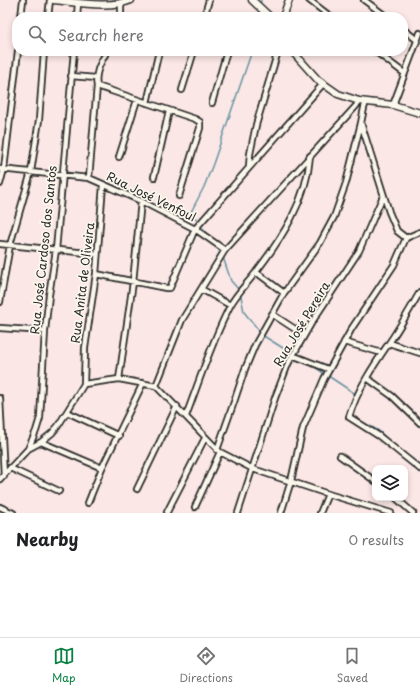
<!DOCTYPE html>
<meta charset="utf-8">
<style>
body{margin:0;font-family:"Playpen Sans",sans-serif;background:#f6f6f6;color:#202124}
.controls{position:absolute;right:12px;bottom:12px;display:grid;overflow:hidden;border-radius:8px;box-shadow:0 2px 6px #0003}
.controls button{width:36px;height:36px;display:grid;place-items:center;padding:0;border:0;border-bottom:1px solid #e0e0e0;background:#fff;color:#202124;font:20px sans-serif}
.list{margin:0;padding:0;list-style:none}
h2{display:flex;justify-content:space-between;align-items:center;height:52px;margin:0;padding:0 16px;font-size:17px}
h2 small{font-size:13px;font-weight:400;color:#757577}
.icon{flex:none;width:22px;height:22px;fill:none;stroke:currentColor;stroke-width:2;stroke-linecap:round;stroke-linejoin:round}
.map{position:relative;flex:none;width:420px;height:513px;overflow:hidden}
.search{position:absolute;background:#fff;box-shadow:0 2px 6px #0003;left:12px;right:12px;top:12px;height:44px;display:flex;align-items:center;gap:10px;box-sizing:border-box;padding:0 14px;border-radius:16px;color:#757577;font-size:15px}
.sheet{height:124px;background:#fff}
nav{display:flex;justify-content:space-around;align-items:center;box-sizing:border-box;height:56px;border-top:1px solid #e0e0e0;background:#fff;font-size:11px;color:#757577}
nav a{display:grid;justify-items:center;gap:2px}
nav .on{color:#0b8043}
.map>svg:first-child{display:block}
.lines{fill:none;stroke-linecap:round;stroke-linejoin:round}
.stream{stroke:#6894a2;stroke-width:1.5}
.street-casing{stroke:#2b2b2b;stroke-width:8}
.secondary-casing{stroke:#2b2b2b;stroke-width:9}
.street{stroke:#fbf7ec;stroke-width:4.5}
.secondary{stroke:#fbf7ec;stroke-width:6}
.labels{text-anchor:middle;stroke-width:3.5;stroke-linejoin:round;paint-order:stroke}
.street-label{font-size:12px;fill:#2b2b2b;stroke:#fbf7ec}
</style>
<div class="map">
<svg width="420" height="513" viewBox="0 0 420 513">
<rect width="100%" height="100%" fill="#fbe7e5"/>
<filter id="ink" filterUnits="userSpaceOnUse"><feTurbulence type="fractalNoise" baseFrequency=".025" numOctaves="2"/><feDisplacementMap in="SourceGraphic" scale="8" xChannelSelector="R" yChannelSelector="G"/><feConvolveMatrix kernelMatrix="1 2 1 2 8 2 1 2 1" color-interpolation-filters="sRGB"/></filter>
<g filter="url(#ink)">
<g class="lines">
<path class="stream" d="M260,5L261,0
M258,17L259,9
M208,236L191,212L204,187L213,164L252,51
M215,245L221,253
M223,257L231,281L240,291L244,312L260,332
M262,335L291,353
M310,364L357,395
M353,417L379,431L397,448"/>
<g class="street-casing">
<path id="street" d="M309,0L331,17
M364,0L387,17
M21,17L23,0
M48,17L50,0
M77,17L78,3
M121,17V4
M204,17L209,0
M403,29L417,40
M375,51L404,73
M71,76L96,78
M97,86L195,119L200,122V128L179,196
M182,90L194,51
M366,102L364,108L361,123L389,212L397,231L406,238
M147,103L159,51
M212,103L227,51
M393,105L420,33
M119,157L137,100
M249,166L250,154L256,125L278,51
M0,169L89,178L141,201L195,229L225,250
M154,177L169,111
M89,178L97,86C94,73 101,62 107,51
M0,184L4,169L18,51
M0,244L97,254
M256,272L284,293
M96,274L166,288H170L195,229L323,84
M201,289L230,305
M420,292C410,309 400,327 389,343C374,365 357,390 349,417L379,436L420,469
M0,302L10,245L31,172L39,120L44,51
M272,314L304,335
M0,328L45,331
M344,342L382,353
M389,343L420,353
M292,355L328,369
M367,378L392,396L420,423
M119,379L133,282L141,201
M84,384L85,348L96,274L103,185
M156,386L182,320L225,250L356,106L359,101
M0,398L4,476
M67,412L119,436
M186,416C200,379 212,341 230,306C236,294 248,283 256,272C282,238 307,200 310,156
M41,442L102,468L143,383
M28,449L36,431L40,418L45,331L49,295L56,250L74,51
M217,450L234,402L245,369L255,345L284,293L320,243L334,217L346,183L361,123
M340,456L375,481
M10,468L59,491
M0,479L28,449L41,442L52,433L58,426L84,384L119,379L156,386L220,452L253,469L328,494L391,513
M137,489L177,406
M396,498L413,513
M88,503L102,468
M0,507L13,513
M195,507L220,452
M167,512L205,438
M238,513L275,398L288,364L312,322L359,251L383,196
M281,513L291,481L303,428L324,379L352,328L394,265L406,238L420,232
M320,513L328,494"/>
</g>
<g class="secondary-casing">
<path id="secondary" d="M53,0C76,2 110,9 131,0
M252,0L270,17
M283,17L289,0
M292,51L318,80L338,94L359,101L393,105L420,113"/>
</g>
<use href="#street" class="street"/>
<use href="#secondary" class="secondary"/>
</g>
</g>
<g class="labels">
<g class="street-label">
<text transform="translate(151 197) rotate(26)" y="4">Rua José Venfoul</text>
<text transform="translate(44 250) rotate(-84)" y="4">Rua José Cardoso dos Santos</text>
<text transform="translate(83 283) rotate(-83)" y="4">Rua Anita de Oliveira</text>
<text transform="translate(302 324) rotate(-59)" y="4">Rua José Pereira</text>
</g>
</g>
</svg>
<div class="controls">
<button><svg class="icon" aria-label="layers" viewBox="0 0 24 24"><path d="M12 4l9 5-9 5-9-5zM3 14l9 5 9-5"/></svg></button>
</div>
<div class="search"><svg class="icon" aria-label="search" viewBox="0 0 24 24"><circle cx="10" cy="10" r="6"/><path d="M15 15l6 6"/></svg>Search here</div>
</div>
<section class="sheet">
<h2>Nearby<small>0 results</small></h2>
<ul class="list">
</ul>
</section>
<nav>
<a class="on"><svg class="icon" aria-label="map" viewBox="0 0 24 24"><path d="M3 6l6-2 6 2 6-2v14l-6 2-6-2-6 2zM9 4v14M15 6v14"/></svg>Map</a>
<a><svg class="icon" aria-label="directions" viewBox="0 0 24 24"><path d="M12 3l9 9-9 9-9-9zM9 14v-3h6M13 9l2 2-2 2"/></svg>Directions</a>
<a><svg class="icon" aria-label="saved" viewBox="0 0 24 24"><path d="M7 4h10v16l-5-4-5 4z"/></svg>Saved</a>
</nav>
